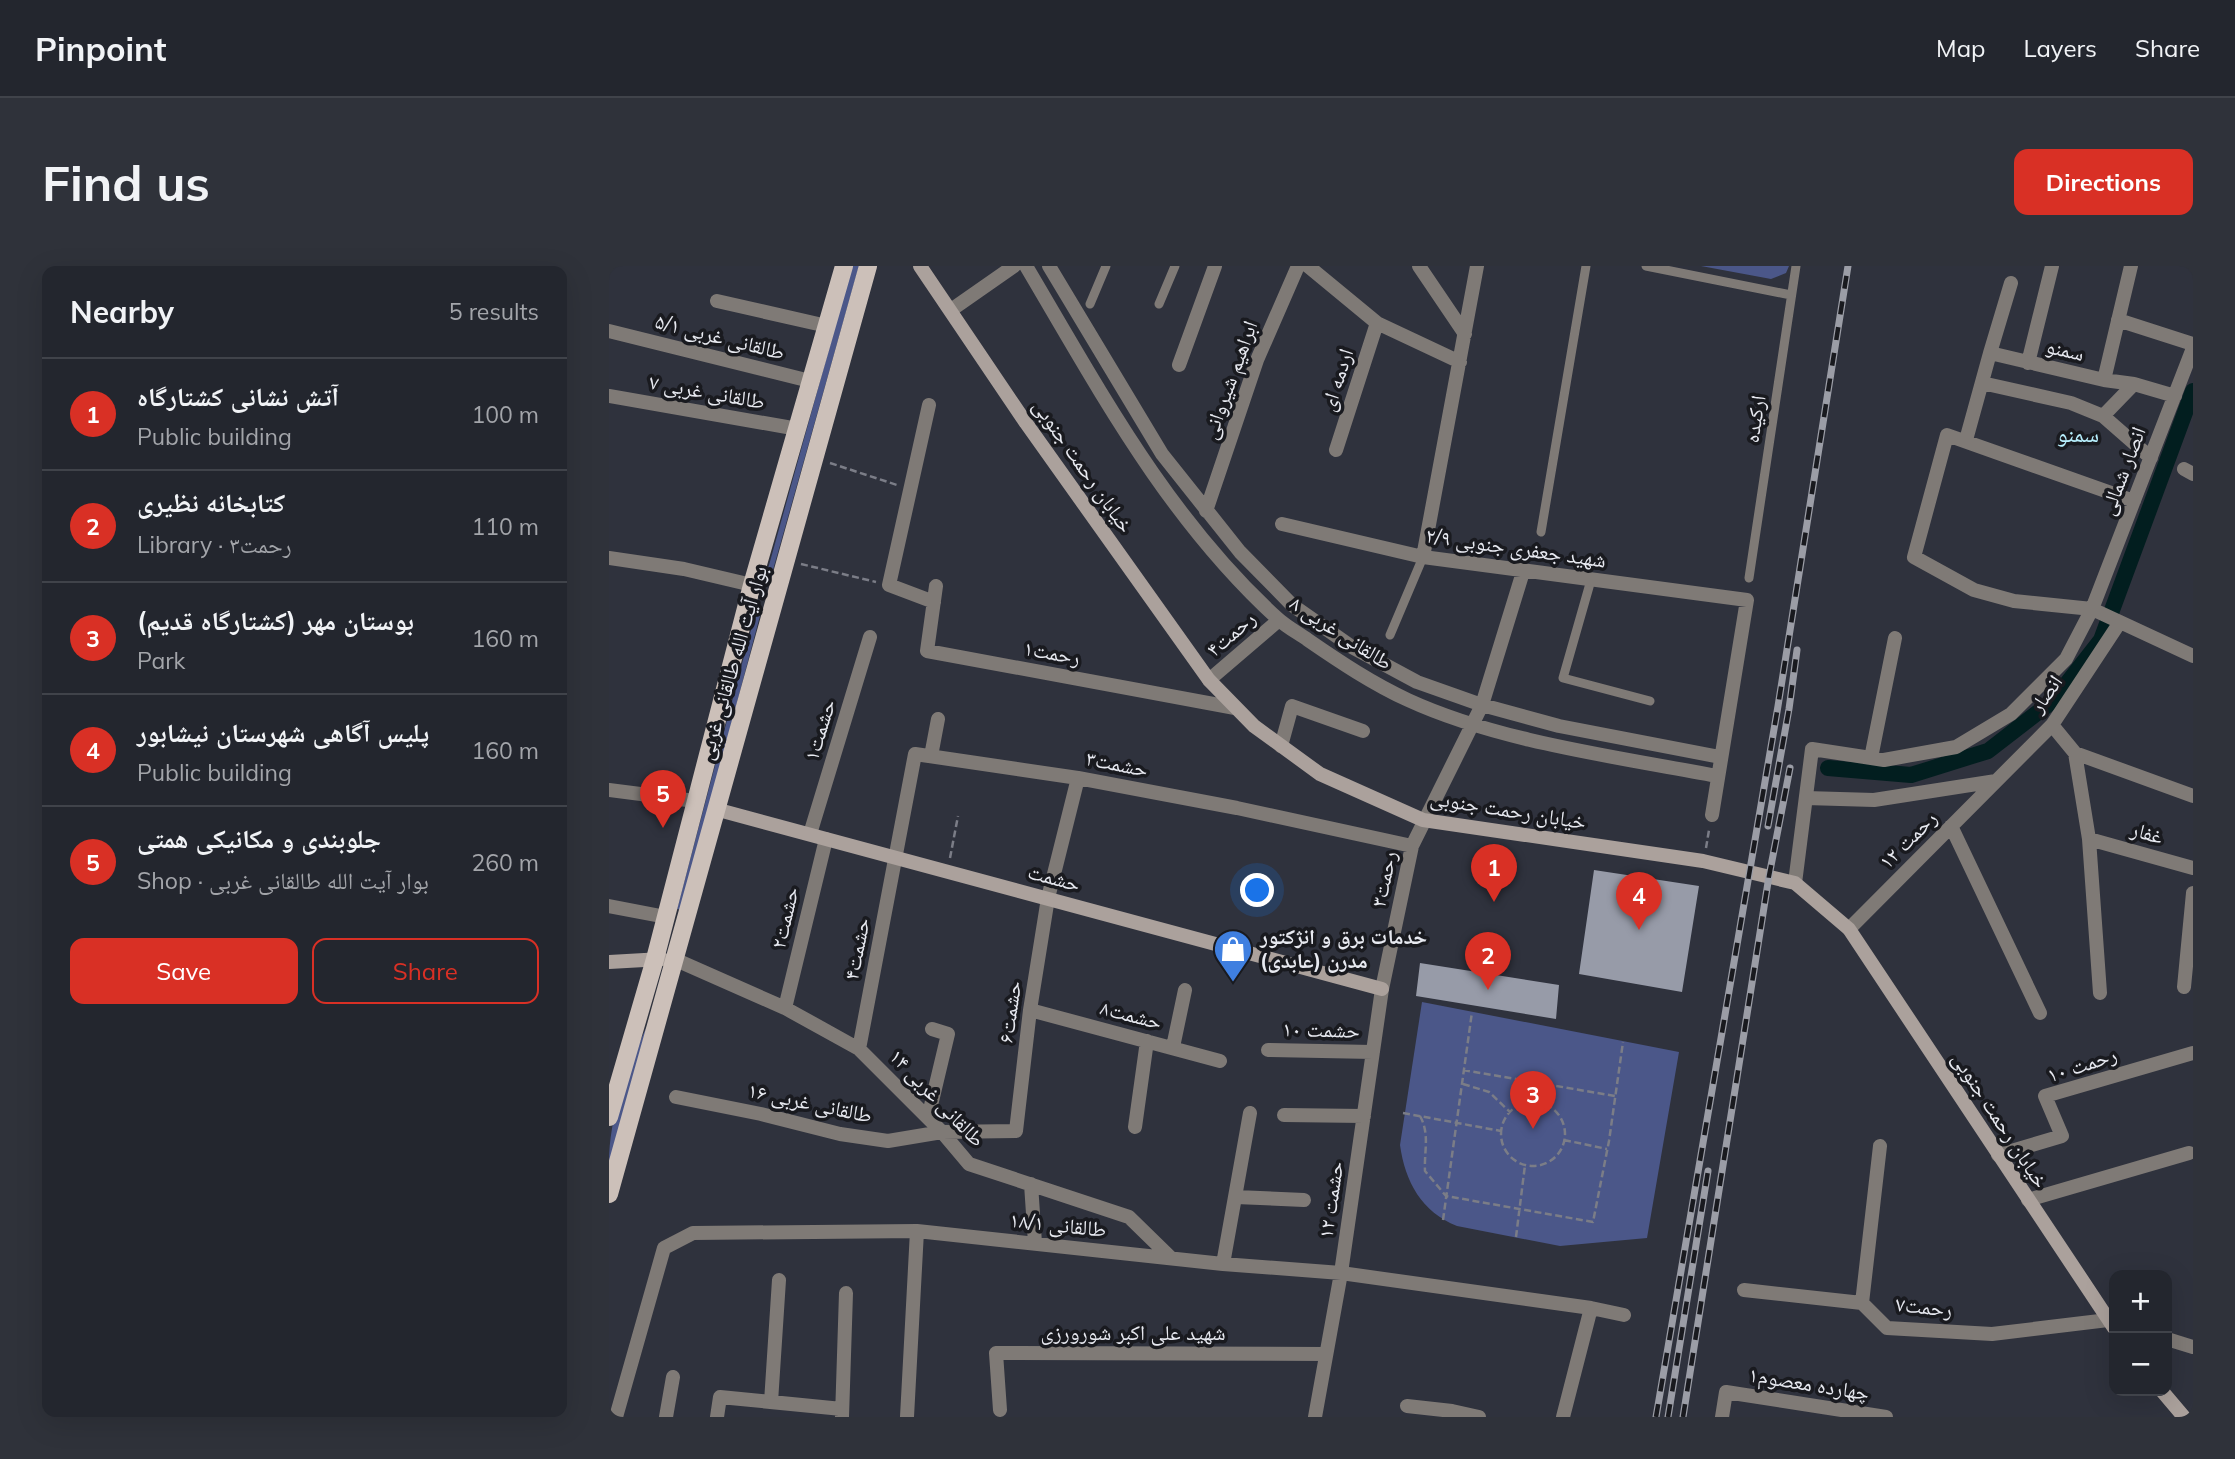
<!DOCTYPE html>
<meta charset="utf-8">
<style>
body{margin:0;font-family:Mulish,"Noto Naskh Arabic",sans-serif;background:#2f323a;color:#f1f3f6}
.controls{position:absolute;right:21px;bottom:21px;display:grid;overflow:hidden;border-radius:14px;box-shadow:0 7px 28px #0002}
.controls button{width:63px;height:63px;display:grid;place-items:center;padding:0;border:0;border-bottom:2px solid #40434a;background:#23262e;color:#f1f3f6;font:35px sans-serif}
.you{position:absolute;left:649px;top:625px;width:24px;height:24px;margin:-18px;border:5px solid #fff;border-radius:50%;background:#1a73e8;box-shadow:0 0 0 10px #1a73e833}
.badge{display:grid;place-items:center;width:46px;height:46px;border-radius:50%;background:#d93025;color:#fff;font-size:23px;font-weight:700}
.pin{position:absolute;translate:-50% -58px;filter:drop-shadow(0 2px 4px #0008)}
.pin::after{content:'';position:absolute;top:37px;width:24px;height:21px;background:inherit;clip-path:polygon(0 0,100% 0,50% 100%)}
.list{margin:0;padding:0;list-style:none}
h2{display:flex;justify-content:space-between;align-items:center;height:91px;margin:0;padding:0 28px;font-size:30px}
h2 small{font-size:23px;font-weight:400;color:#a3a5aa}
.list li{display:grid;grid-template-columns:46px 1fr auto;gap:21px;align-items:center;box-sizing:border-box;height:112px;padding:0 28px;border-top:2px solid #40434a}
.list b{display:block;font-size:26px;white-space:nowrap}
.list p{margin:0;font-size:23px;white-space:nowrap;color:#a3a5aa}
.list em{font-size:23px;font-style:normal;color:#a3a5aa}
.actions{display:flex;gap:14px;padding:21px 28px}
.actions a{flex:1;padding:16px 0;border:2px solid #d93025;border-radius:14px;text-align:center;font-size:24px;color:#d93025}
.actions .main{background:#d93025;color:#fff}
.map{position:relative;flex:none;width:1584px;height:1151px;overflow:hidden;border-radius:14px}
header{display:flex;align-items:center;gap:42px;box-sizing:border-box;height:98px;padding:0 35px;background:#23262e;border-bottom:2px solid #40434a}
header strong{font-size:33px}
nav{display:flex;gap:38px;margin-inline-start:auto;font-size:24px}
.intro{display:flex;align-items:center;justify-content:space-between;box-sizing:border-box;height:168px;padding:0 42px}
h1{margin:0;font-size:49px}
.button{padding:18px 32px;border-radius:14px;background:#d93025;color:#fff;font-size:24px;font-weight:700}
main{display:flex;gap:42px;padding:0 42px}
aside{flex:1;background:#23262e;border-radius:14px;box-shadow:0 7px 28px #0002}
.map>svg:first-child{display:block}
.green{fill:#4b5789}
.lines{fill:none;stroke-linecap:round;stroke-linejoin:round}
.canal{stroke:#021e1f;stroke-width:16}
.building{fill:#979ba8}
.path{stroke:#7b7d87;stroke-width:2.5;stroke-dasharray:7 3.5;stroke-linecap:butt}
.lane{stroke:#7f7a76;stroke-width:9}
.street{stroke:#7f7a76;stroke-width:14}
.secondary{stroke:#aba19c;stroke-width:14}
.primary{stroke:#ccc0b9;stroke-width:18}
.rail-casing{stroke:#9b9da6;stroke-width:7}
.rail{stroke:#191a1f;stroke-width:4.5;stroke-dasharray:13;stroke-linecap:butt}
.labels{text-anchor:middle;stroke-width:7;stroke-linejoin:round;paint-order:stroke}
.street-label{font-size:21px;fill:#e7e9f0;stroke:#191a1f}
.poi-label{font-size:21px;font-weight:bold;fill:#e7e9f0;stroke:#191a1f;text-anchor:start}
.neighbourhood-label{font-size:23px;fill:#b7effd;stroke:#191a1f}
</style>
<header>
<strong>Pinpoint</strong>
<nav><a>Map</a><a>Layers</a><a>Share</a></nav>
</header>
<div class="intro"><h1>Find us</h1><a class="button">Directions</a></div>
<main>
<aside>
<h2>Nearby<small>5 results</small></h2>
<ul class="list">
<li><span class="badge">1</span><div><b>آتش نشانی کشتارگاه</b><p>Public building</p></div><em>100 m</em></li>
<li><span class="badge">2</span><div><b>کتابخانه نظیری</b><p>Library · رحمت۳</p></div><em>110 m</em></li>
<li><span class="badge">3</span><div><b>(بوستان مهر (کشتارگاه قدیم</b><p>Park</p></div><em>160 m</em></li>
<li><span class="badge">4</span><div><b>پلیس آگاهی شهرستان نیشابور</b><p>Public building</p></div><em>160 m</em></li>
<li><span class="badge">5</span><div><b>جلوبندی و مکانیکی همتی</b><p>Shop · بوار آیت الله طالقانی غربی</p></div><em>260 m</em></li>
</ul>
<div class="actions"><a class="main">Save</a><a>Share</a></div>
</aside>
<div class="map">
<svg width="1584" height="1151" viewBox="0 0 1584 1151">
<rect width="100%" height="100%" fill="#2f323d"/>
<path class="green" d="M243,0H250L162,311L157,310Z
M1092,0H1180L1177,7L1162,13Z
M147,345L152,346L73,644L68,643Z
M813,736L1070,786L1038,972L951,980L848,960C813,946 796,916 791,879Z
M38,760L0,898C0,850 18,803 38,760Z"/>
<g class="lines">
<path class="canal" d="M1219,502L1302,509L1379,485L1445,434L1492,374L1584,125"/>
</g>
<path class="building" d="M985,604L1090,620L1073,726L970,708Z
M811,697L950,719L947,753L807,730Z"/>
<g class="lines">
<path class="path" d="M221,197L288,219
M192,298L267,316
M1097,582L1100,564
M341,592L349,550
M854,804L1006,830
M854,818L880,826L901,846
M892 868a32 32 0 1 1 64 0a32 32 0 1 1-64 0Z
M931,837L933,818
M794,847L892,865
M811,850C821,868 815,885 816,905L837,930L984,956L1000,875L1014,776
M955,874L998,883
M834,954L863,746
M907,971L916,899"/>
<path class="lane" d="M1037,0L1182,29
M481,38L497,0
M550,38L566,0
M932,266L977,0
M1140,312L1187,0
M982,314L954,412L1041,435
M781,369L814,291"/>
<path class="street" d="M417,0C491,125 559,253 669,353C678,361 689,367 699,374C731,396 764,418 799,434C890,476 1009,491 1108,510
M440,0L553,188L631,286L683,339L743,381L808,416L873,439L950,460L1111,491
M699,0L768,57L851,96
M810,0L856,68
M108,35L218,60
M342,44L405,0
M1509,54L1584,78
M0,65L201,115
M1381,87L1402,17
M1419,97L1443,0
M570,99L606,0
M1373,117L1462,137L1494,150L1542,192
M1525,118L1566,130
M0,130L189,163
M320,139L280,319L325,336
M1494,150L1525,118L1495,114
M1357,174L1381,87L1495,114L1522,0
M727,184L768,57
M1575,203L1584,208
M1525,235L1338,169L1305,291L1365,324L1405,335L1483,343L1584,390
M597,245L648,94L689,0
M673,258L814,291L1138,334L1103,549
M814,291L868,0
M0,292L75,303L143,319
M327,320L318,385L626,442
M600,414L670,354
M1443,459L1466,487L1480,573L1491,727
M672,480L683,440L754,465
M1466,487L1584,530
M322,490L329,453
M1262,492L1286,372
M0,524L86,535
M1197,532L1265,534L1387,515
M1342,560L1431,747
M201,568L261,371
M1480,573L1584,602
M1186,617L1203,483L1275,494L1347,481L1402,448L1457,393L1483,343L1584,82
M0,640L57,651
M1240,663L1443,459L1511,356
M65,693L176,742L250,783L333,866L360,898L520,951L562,992
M1575,721L1584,627
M176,742L217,573
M421,744L611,795
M564,781L576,724
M250,783L306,488L469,512L628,542L803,580
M659,784L764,786
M67,831L152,848L231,868L279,875L333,866L407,865L421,744L439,632L469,512
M675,849L755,850
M319,852L339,768L323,763
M526,861L538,775
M1389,889L1453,870L1436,830L1584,787
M422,918L426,977
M627,931L695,934
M1419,934L1580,887
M614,998L641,847
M1135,1024L1253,1037L1278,1062L1383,1068L1499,1054L1505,1056
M1253,1037L1271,880
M1558,1073L1584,1081
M162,1136L170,1014
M798,1140L843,1145
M391,1144L387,1087L717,1088
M7,1151L55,982L84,967L308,965L614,998L732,1007L982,1042L1015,1049
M57,1151L64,1111
M108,1151L111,1131L233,1143
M233,1151L237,1027
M298,1151L308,965
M706,1151L732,1007L773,723L803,580L873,439L914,306
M842,1151L843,1145L870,1151
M954,1151L982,1042
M1113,1151L1117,1126L1277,1151"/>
<path class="secondary" d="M311,0L417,157L600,414L645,460L711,508L814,554L1094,595L1186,617L1240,663L1505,1062
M106,543L773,723
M0,696L53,693
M1553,1125L1575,1151"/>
<path class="primary" d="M0,851L46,693L143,319L235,0
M0,928L259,0"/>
<g class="rail-casing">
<path id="rail" d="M1159,560L1180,443L1188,384
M1047,1151L1169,440L1239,0
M1059,1151L1099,905
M1074,1151L1160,610L1181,502"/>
</g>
<use href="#rail" class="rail"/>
</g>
<defs>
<g id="shop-pin" transform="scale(2.0125)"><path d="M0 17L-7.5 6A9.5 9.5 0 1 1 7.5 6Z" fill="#3f7fe0" stroke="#191a1f"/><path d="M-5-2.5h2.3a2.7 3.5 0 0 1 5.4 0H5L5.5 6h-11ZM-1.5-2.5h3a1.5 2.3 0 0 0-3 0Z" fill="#fff"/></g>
</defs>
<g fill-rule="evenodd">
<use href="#shop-pin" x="624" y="683"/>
</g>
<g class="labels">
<g class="street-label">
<text transform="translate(111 71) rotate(14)" y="7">طالقانی غربی ۵/۱</text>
<text transform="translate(1456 84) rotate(13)" y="7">سمنو</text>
<text transform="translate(621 114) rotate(-70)" y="7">ابراهیم شیروانی</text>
<text transform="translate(728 114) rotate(-72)" y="7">اردمه ای</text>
<text transform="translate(98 126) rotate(10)" y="7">طالقانی غربی ۷</text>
<text transform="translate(1146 153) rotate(-81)" y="7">ارکیده</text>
<text transform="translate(474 200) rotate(55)" y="7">خیابان رحمت جنوبی</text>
<text transform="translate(1514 205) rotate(-69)" y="7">انصار شمالی</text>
<text transform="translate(907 282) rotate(8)" y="7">شهید جعفری جنوبی ۲/۹</text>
<text transform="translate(732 367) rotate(33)" y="7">طالقانی غربی ۸</text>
<text transform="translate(622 368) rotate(-41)" y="7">رحمت۴</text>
<text transform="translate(443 387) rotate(10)" y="7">رحمت۱</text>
<text transform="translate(124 397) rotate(-74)" y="7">بوار آیت الله طالقانی غربی</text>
<text transform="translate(1437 428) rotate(-55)" y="7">انصار</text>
<text transform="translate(211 464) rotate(-73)" y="7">حشمت۱</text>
<text transform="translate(508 498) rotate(11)" y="7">حشمت۳</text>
<text transform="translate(899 544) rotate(9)" y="7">خیابان رحمت جنوبی</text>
<text transform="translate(1538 567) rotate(16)" y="7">غفار</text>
<text transform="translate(1299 574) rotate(-45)" y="7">رحمت ۱۲</text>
<text transform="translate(445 612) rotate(15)" y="7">حشمت</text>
<text transform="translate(775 613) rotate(-78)" y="7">رحمت۳</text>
<text transform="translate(176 652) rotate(-77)" y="7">حشمت۲</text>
<text transform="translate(248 683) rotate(-79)" y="7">حشمت۴</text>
<text transform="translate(401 746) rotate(-82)" y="7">حشمت۶</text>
<text transform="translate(522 749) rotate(14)" y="7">حشمت۸</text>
<text transform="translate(712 764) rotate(1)" y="7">حشمت ۱۰</text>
<text transform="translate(1473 799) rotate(-18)" y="7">رحمت ۱۰</text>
<text transform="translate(328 832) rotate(46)" y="7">طالقانی غربی ۱۴</text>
<text transform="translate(201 837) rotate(12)" y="7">طالقانی غربی ۱۶</text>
<text transform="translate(1391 854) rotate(57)" y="7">خیابان رحمت جنوبی</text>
<text transform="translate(722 934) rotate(-82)" y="7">حشمت ۱۲</text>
<text transform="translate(449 959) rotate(6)" y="7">طالقانی ۱۸/۱</text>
<text transform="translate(1315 1041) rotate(6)" y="7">رحمت۷</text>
<text x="524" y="1074">شهید علی اکبر شورورزی</text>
<text transform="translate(1200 1118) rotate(9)" y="7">چهارده معصوم۱</text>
</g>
<g class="poi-label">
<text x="651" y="678">خدمات برق و انژکتور<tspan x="651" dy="24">مدرن (عابدی)</tspan></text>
</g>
<g class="neighbourhood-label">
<text x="1469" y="176">سمنو</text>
</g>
</g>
</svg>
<div class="controls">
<button>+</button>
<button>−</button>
</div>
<div class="you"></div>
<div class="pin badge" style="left:885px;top:636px">1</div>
<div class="pin badge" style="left:879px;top:724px">2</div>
<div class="pin badge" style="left:924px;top:863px">3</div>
<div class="pin badge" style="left:1030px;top:664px">4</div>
<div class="pin badge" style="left:54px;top:562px">5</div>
</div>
</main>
